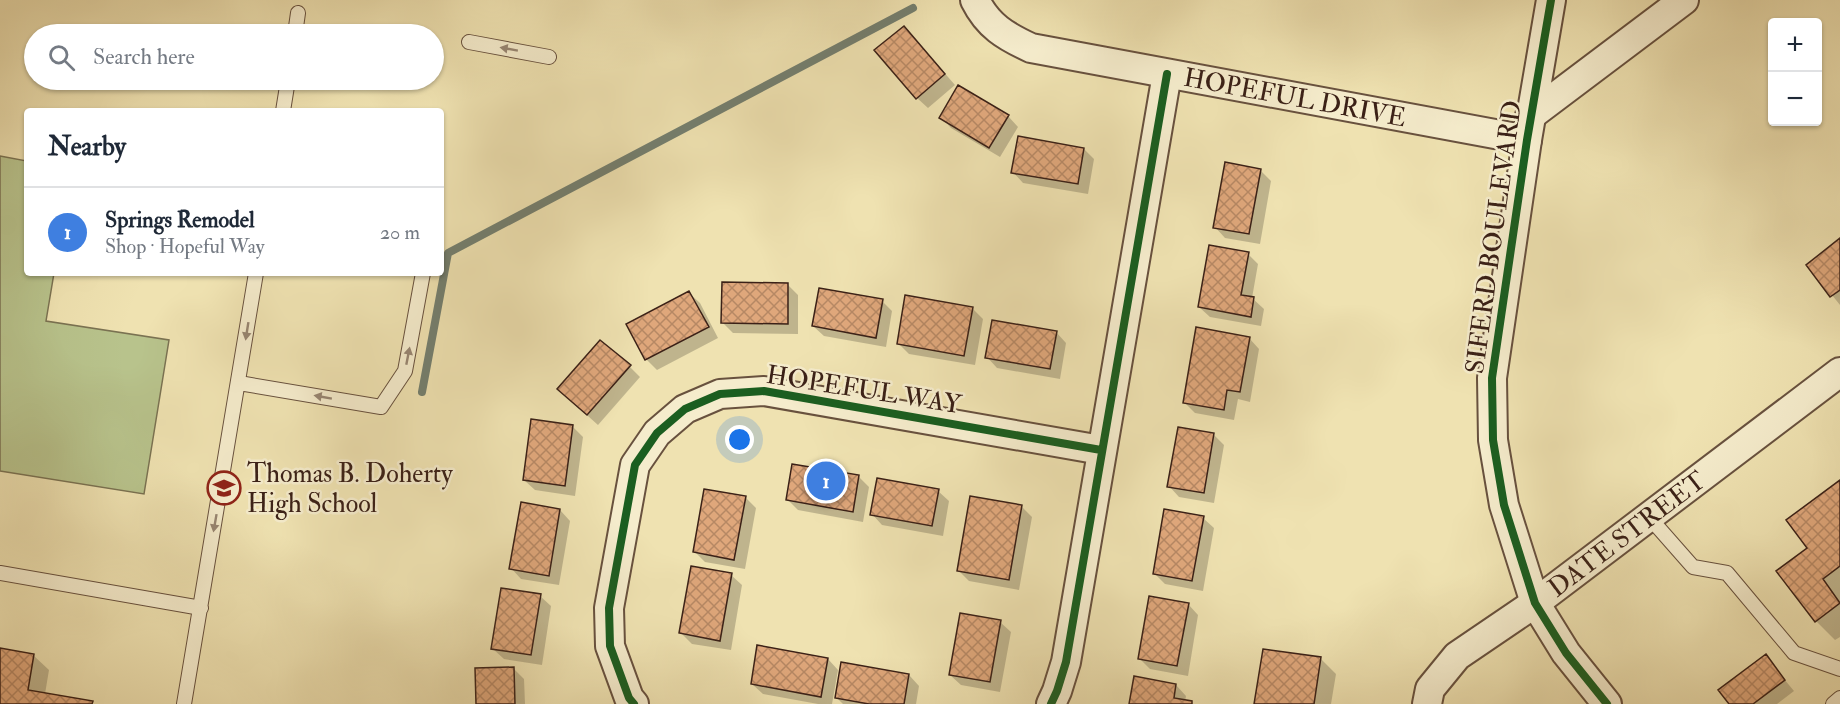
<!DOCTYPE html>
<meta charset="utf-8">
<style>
body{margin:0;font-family:"IM FELL Double Pica",serif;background:#f6f6f7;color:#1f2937}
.controls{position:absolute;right:18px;top:18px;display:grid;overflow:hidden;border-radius:6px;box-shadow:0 2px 4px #0004}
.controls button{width:54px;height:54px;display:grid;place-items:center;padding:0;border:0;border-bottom:2px solid #e0e1e3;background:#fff;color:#1f2937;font:30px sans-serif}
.you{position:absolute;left:740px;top:440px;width:21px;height:21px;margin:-15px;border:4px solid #fff;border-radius:50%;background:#1a73e8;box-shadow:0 0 0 9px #1a73e833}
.badge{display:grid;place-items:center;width:39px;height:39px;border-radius:50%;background:#db2777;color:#fff;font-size:20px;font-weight:700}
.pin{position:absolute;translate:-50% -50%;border:3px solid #fff;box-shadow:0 2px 6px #0006}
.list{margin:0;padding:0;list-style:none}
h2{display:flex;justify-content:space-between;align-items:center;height:78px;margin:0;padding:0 24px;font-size:26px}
h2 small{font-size:20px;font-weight:400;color:#747a83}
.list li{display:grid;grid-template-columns:39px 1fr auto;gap:18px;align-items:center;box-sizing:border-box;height:90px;padding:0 24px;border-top:2px solid #e0e1e3}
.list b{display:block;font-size:22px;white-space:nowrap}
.list p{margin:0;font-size:20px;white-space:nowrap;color:#747a83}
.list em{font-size:20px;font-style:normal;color:#747a83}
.icon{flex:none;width:33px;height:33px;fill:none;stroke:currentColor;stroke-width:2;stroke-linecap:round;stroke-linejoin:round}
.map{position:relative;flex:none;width:1840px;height:704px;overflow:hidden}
.search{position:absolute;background:#fff;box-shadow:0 2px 4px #0004;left:24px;top:24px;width:420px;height:66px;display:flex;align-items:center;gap:15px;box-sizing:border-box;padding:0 21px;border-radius:33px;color:#747a83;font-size:22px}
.panel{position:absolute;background:#fff;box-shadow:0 2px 4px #0004;left:24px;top:108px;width:420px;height:168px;border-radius:6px}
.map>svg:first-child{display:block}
.green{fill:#b8c38c;stroke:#7a7252;stroke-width:1.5}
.shadow{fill:#0003}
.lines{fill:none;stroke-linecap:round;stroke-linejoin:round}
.stream{stroke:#747f6f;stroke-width:8}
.building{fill:url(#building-cross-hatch);stroke:#3b2117;stroke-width:1.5}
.lane-casing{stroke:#68513e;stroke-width:16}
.street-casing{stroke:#68513e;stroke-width:32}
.lane{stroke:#f5eccc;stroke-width:14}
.street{stroke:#f5eccc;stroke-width:28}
.cycleway-casing{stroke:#f5eccc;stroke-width:11}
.cycleway{stroke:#1b5e20;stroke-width:8}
.oneway{fill:#988672}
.labels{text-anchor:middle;stroke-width:5;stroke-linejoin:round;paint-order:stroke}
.street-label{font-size:26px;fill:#3b2117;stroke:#f5eccc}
.poi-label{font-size:26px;fill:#3b2117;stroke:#f5eccc;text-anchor:start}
</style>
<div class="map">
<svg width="1840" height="704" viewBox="0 0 1840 704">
<defs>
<pattern id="building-cross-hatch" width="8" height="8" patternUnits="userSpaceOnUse" patternTransform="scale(1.5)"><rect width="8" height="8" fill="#dfa77b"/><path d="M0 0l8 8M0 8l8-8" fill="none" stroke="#b68864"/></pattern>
</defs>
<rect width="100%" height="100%" fill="#efe2b1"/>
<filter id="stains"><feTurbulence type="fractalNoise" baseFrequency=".00333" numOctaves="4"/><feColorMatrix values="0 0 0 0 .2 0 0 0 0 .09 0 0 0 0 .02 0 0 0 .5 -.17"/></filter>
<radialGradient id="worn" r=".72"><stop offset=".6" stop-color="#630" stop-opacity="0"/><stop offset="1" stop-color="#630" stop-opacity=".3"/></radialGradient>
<path class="green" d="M0,156L27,161V273H54L46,321L169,340L144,494L0,471Z"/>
<path class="shadow" d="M914,38L955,85L928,108L917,98Z
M1008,116L1018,127L1000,157L951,128L941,117Z
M1084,149L1094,159L1088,194L1023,183L1013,172Z
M1260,170L1271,181L1260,244L1225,238L1215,227Z
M1840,240V305L1808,265Z
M1248,254L1258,264L1252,298L1264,309L1261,326L1210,317L1199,307Z
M788,285L798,295V334L733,333L723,323Z
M689,293L700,303L718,338L657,370L646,359Z
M882,301L892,311L886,347L824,336L813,326Z
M972,308L983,319L975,365L909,354L898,343Z
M1056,332L1066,343L1060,379L997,368L987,357Z
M1249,338L1259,349L1250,402L1238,399L1234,420L1195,413L1184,402Z
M630,367L640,377L598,425L570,400Z
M572,426L583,437L575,496L535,490L524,480Z
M1214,435L1224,445L1214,503L1179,497L1169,486Z
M859,477L869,487L863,522L798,510L788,500Z
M1840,481V637L1835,640L1816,621L1809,548Z
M938,491L949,501L943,536L882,525L872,514Z
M745,497L756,508L745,569L705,562L695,552Z
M522,504L560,510L570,521L559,585L521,579L511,568Z
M1021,506L1032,517L1019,590L969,581L959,571Z
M1203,518L1214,528L1203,591L1165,584L1154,573Z
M731,575L742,585L731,650L692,644L681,633Z
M540,596L551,606L542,665L504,659L493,649Z
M1188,604L1198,615L1188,676L1150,669L1139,658Z
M1000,622L1011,632L1000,692L961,685L950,675Z
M0,649L33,655L49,670L45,694L93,704H0Z
M1765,656L1794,691L1777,704H1731Z
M828,659L838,670L832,704H818L763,694L752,684Z
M1321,659L1336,674L1331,704H1256Z
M513,668L524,679L525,704H478Z
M909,675L919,686L916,704H843L837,698Z
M1176,685L1186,696L1185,702L1192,704H1131Z"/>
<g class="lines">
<path class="stream" d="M422,392L448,253L913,8"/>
</g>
<path class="building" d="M904,26L945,74L916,99L874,50Z
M958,85L1009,115L989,148L939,118Z
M1018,136L1084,148L1078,184L1011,173Z
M1225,162L1261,169L1249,234L1213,228Z
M1840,238V290L1830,297L1806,265Z
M1209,245L1249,252L1241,295L1254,297L1251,317L1198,307Z
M722,282L788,283V324L721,323Z
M819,288L883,299L876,338L812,326Z
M689,291L709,327L645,360L626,324Z
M905,295L973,307L964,356L897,344Z
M992,320L1057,331L1050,369L985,358Z
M1196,327L1250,337L1240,392L1227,390L1224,410L1183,403Z
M600,340L631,365L587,415L557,389Z
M531,419L573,425L565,486L523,480Z
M1178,427L1214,433L1204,493L1167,487Z
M792,464L859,475L853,512L786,500Z
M877,478L939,489L932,526L870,515Z
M1840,480V566L1823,579L1840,603L1815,622L1776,571L1807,548L1786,520Z
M704,489L746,496L734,560L693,552Z
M970,496L1022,505L1009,580L957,571Z
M521,502L560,509L549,576L509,569Z
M1164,509L1204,516L1192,581L1153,574Z
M691,566L732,573L720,641L679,633Z
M501,588L541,594L531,655L491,649Z
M1149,596L1189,603L1177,666L1138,659Z
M960,613L1001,620L990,682L949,675Z
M757,645L828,658L821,697L751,684Z
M0,648L34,654L28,690L93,701L92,704H0Z
M1263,649L1321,657L1314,704H1254Z
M1766,654L1785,680L1753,704H1729L1718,690Z
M841,662L909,674L904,704H869L835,698Z
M514,667L515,704H476L475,668Z
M1134,676L1176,684L1174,698L1192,701V704H1129Z"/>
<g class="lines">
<g class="lane-casing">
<path id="lane" d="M295,34L298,13
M469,42L549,57
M283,111L288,80
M239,383L381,407L405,371L423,273
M1649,517L1693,567L1727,573L1794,653L1840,669
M0,573L201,608
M184,704L256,273
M1833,704L1840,698"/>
</g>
<g class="street-casing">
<g id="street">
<path id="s1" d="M975,0C988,26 1005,36 1031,48L1527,140"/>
<path d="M1551,0L1527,140L1492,378L1493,440L1504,505L1535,603L1566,653L1607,704"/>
<path d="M1530,116L1684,0"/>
<path d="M634,704L629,698L610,646L609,608L635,465L657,433L685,409L720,394L764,391L1101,450"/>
<path d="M1051,704L1057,691L1066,662L1167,74"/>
<path id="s2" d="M1427,704L1430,689L1457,656L1535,603L1840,372"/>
</g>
</g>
<use href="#lane" class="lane"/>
<use href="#street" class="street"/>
<g class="cycleway-casing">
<path id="cycleway" d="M1551,0L1527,140L1492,378L1493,440L1504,505L1535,603L1566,653L1607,704
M634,704L629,698L610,646L609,608L635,465L657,433L685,409L720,394L764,391L1101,450
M1051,704L1057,691L1066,662L1167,74"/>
</g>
<use href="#cycleway" class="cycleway"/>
</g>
<defs><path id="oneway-solid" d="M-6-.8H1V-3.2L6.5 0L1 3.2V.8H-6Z" transform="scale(1.5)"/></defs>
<g class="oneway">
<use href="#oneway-solid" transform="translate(509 49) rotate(-170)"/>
<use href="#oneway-solid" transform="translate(247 331) rotate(99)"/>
<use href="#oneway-solid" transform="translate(408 356) rotate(-79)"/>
<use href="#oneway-solid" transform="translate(323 397) rotate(-170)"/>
<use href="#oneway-solid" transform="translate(215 523) rotate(100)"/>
</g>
<defs>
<g id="school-ring" transform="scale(1.725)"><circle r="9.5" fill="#f5eccc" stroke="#8f2418" stroke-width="1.5"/><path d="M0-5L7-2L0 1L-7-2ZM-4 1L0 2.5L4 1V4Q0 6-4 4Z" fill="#8f2418"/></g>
</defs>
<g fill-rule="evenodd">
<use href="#school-ring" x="224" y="488"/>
</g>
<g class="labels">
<g class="street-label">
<text dy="9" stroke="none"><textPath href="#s1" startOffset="344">HOPEFUL DRIVE</textPath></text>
<text transform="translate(1493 237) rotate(-82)" y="9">SIFERD BOULEVARD</text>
<text transform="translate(864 389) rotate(9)" y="9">HOPEFUL WAY</text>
<text dy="9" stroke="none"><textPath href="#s2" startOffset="267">DATE STREET</textPath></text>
</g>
<g class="poi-label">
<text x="247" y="482">Thomas B. Doherty<tspan x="247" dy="30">High School</tspan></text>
</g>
</g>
<rect width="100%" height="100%" filter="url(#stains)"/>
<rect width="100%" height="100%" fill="url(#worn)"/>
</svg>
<div class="controls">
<button>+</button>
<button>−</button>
</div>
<div class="you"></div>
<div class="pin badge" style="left:826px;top:481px;background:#3f7fe0">1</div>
<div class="search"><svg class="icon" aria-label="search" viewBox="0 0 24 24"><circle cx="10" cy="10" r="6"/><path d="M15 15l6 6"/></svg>Search here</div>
<section class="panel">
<h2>Nearby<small></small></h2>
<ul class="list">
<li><span class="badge" style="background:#3f7fe0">1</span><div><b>Springs Remodel</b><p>Shop · Hopeful Way</p></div><em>20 m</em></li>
</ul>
</section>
</div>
